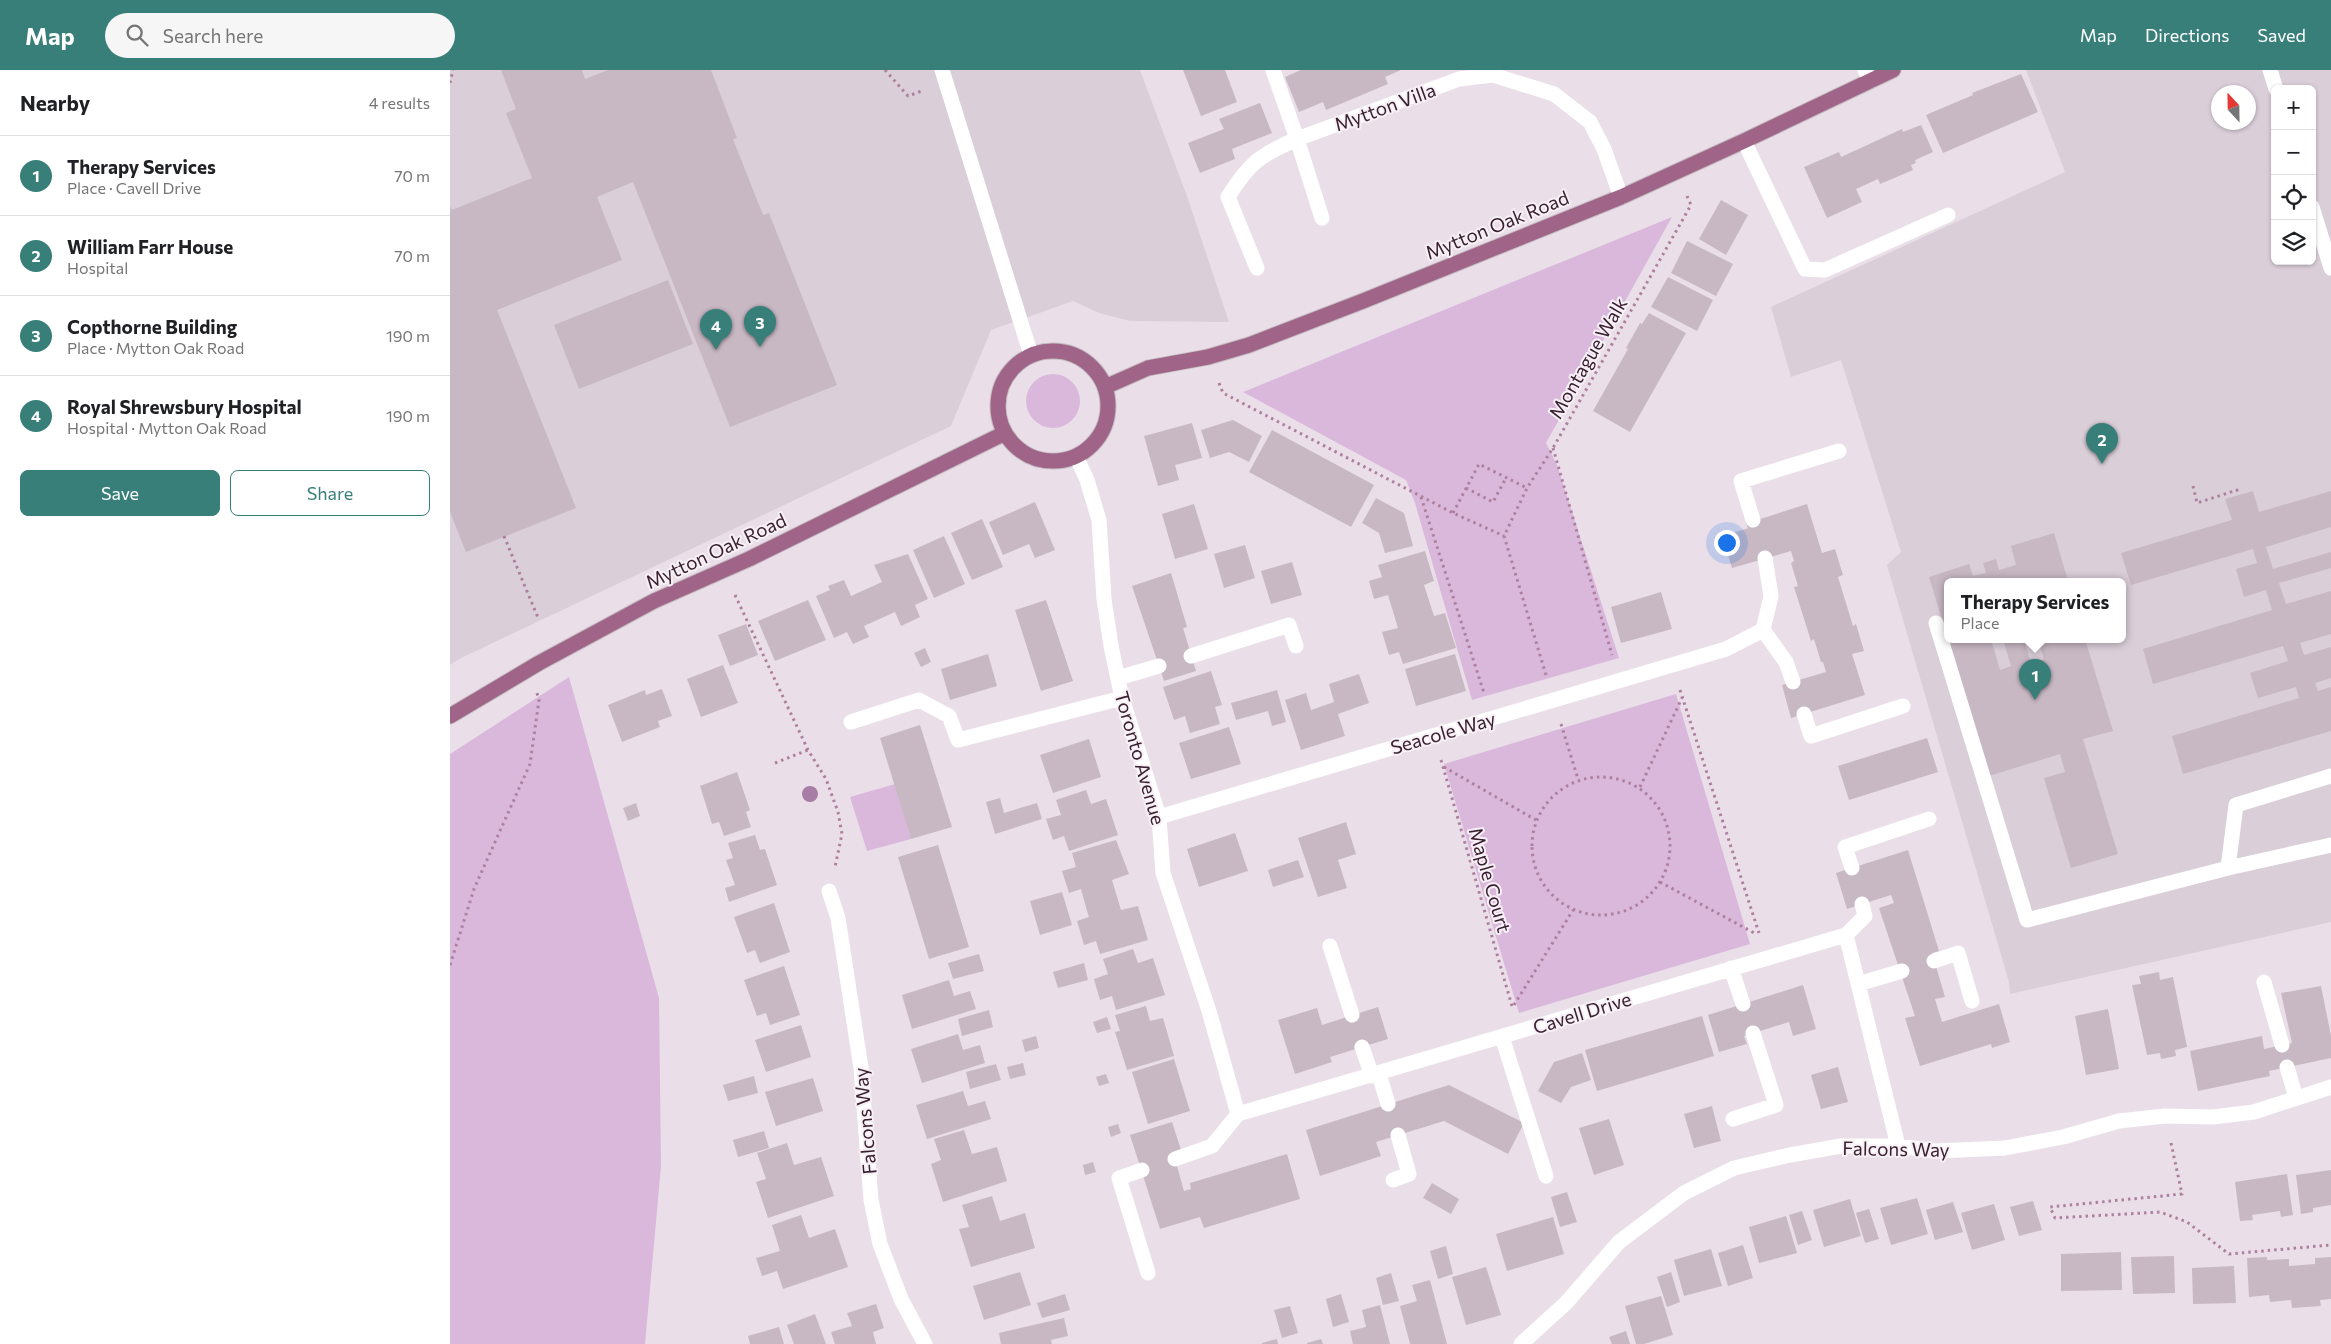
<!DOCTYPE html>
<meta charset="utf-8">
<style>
body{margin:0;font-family:Commissioner,sans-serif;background:#f6f6f6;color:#202124}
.controls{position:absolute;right:15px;top:15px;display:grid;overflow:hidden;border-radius:8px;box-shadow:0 1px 4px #0004}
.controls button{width:45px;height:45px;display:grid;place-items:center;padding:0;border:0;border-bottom:1px solid #e0e0e0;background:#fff;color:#202124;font:25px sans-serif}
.compass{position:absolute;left:1761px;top:15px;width:45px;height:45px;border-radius:50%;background:#fff;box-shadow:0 1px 4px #0004;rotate:338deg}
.you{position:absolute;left:1276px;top:472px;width:18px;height:18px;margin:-12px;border:4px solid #fff;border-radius:50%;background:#1a73e8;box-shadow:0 0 0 8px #1a73e833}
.badge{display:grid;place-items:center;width:32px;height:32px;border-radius:50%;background:#387f7a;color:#fff;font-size:16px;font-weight:700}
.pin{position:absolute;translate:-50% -41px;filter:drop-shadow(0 1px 2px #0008)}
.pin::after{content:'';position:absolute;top:26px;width:18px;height:15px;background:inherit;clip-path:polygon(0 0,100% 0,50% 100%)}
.popup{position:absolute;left:1494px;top:508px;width:182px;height:65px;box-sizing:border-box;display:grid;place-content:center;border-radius:8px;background:#fff;filter:drop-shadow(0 1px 4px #0005);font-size:16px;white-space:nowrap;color:#757577}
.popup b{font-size:19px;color:#202124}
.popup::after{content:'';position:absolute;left:50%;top:100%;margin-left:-10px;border:10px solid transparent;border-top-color:#fff}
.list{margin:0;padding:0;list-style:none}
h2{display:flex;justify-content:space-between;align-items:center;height:65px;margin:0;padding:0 20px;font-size:21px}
h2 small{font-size:16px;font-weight:400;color:#757577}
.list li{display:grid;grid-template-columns:32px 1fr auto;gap:15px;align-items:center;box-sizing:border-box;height:80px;padding:0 20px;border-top:1px solid #e0e0e0}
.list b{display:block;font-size:19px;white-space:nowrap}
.list p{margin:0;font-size:16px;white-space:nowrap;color:#757577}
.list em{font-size:16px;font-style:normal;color:#757577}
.actions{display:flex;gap:10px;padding:15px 20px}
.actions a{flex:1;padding:11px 0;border:1px solid #387f7a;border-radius:8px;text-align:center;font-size:18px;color:#387f7a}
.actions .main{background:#387f7a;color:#fff}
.icon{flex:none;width:28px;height:28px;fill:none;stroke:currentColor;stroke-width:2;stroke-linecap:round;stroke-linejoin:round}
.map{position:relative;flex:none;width:1881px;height:1274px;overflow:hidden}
header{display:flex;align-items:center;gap:30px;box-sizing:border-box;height:70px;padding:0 25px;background:#387f7a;color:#fff}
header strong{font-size:24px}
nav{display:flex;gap:28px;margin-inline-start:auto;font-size:18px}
.search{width:350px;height:45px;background:#f6f6f6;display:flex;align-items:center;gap:12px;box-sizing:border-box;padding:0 18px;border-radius:28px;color:#757577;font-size:19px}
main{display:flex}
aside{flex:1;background:#fff}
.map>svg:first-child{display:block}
.built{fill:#daced8;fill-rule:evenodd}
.green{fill:#d9b8dc}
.building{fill:#c8b8c4}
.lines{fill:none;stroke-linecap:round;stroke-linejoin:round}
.minor-tunnel{stroke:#c7b9c3;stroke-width:15;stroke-dasharray:15 8;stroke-linecap:butt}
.major-casing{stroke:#c4bcc1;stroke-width:17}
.path{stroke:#ae809e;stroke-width:3;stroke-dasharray:2.5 4;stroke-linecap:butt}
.minor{stroke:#fff;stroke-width:15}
.major{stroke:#a06488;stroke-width:15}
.tree{fill:#a77ca5}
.labels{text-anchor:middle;stroke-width:4;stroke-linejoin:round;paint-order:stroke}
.street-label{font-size:19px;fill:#3a2030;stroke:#f7f0f6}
</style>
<header>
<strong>Map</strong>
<div class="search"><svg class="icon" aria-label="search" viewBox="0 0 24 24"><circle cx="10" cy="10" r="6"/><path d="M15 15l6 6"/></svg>Search here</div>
<nav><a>Map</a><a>Directions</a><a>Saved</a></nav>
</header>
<main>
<aside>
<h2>Nearby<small>4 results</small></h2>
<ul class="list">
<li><span class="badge">1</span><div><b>Therapy Services</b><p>Place · Cavell Drive</p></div><em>70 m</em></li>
<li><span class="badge">2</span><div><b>William Farr House</b><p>Hospital</p></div><em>70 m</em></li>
<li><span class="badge">3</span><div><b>Copthorne Building</b><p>Place · Mytton Oak Road</p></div><em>190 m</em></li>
<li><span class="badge">4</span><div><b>Royal Shrewsbury Hospital</b><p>Hospital · Mytton Oak Road</p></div><em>190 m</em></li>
</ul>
<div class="actions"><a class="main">Save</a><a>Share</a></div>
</aside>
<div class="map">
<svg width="1881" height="1274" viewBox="0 0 1881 1274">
<rect width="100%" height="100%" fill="#eadfe8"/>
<path class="built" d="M0,0H690L738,129L779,252L680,251L649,243L623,231L541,260L501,356L11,588L0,595Z
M1576,0H1881V852L1560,924L1559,912L1437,495L1451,482L1391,290L1341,307L1321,237L1615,102ZM1825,19H1862V191H1825ZM1768,22H1798V52H1768ZM1498,511H1672V569H1498Z"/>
<path class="green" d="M1222,147L1096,373L1107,395L1169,588L1022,630L965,433L956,410L793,322Z
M576 331a27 27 0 1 1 54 0a27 27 0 1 1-54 0Z
M119,607L209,928L211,1096L195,1274H0V684Z
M1226,624L1300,874L1069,943L994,694Z
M445,714L461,769L417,781L400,727Z"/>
<path class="building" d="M51,0H132L135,9L158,0H261L287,68L283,69L313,145L319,143L387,315L280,357L183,112L147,127L172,190L47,240L126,438L16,482L0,442V136L2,140L82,108L56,43L66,39Z
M733,0H775L787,32L751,46Z
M851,0H951L935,7L938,14L876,40L873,32L849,42L835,7Z
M1571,4L1588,42L1493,83L1476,45L1523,25L1522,23Z
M810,33L822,63L782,79L785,89L750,103L738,73L774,59L769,49Z
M1471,55L1483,82L1465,90L1466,93L1461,95L1463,100L1430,114L1428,109L1406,119L1412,132L1377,148L1354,97L1389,82L1391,87L1452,59L1453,62Z
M1271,130L1298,145L1276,185L1249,169Z
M1237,171L1283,194L1266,226L1221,203Z
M1218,207L1263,230L1247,261L1201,237Z
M218,210L243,274L129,319L104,255Z
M1199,243L1236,263L1180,362L1143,341L1178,279L1176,278L1190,253L1192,254Z
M783,350L812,366L799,392L779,382L760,388L751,360Z
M742,353L752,388L725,395L729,410L708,416L694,366Z
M822,360L924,415L901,457L799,402Z
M1803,421L1809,442L1881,421V457L1816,477L1823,499L1881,482V498L1829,513L1836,534L1881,521V564L1850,573L1854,585L1881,577V608L1865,613L1868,621L1881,617V661L1733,704L1722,666L1849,628L1846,617L1808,628L1800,603L1838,591L1833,576L1703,614L1693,579L1822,540L1816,520L1794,527L1786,499L1807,493L1803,479L1681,515L1671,483L1782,450L1775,429Z
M926,428L954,443L963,476L935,483L929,463L912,453Z
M585,432L605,480L585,488L579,474L553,485L539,452Z
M744,434L758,479L725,489L712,444Z
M1357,434L1372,483L1385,479L1393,505L1388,507L1403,556L1406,554L1414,581L1402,584L1415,625L1341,648L1332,615L1376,602L1373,592H1371L1364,569L1361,571L1344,517L1348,516L1341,493L1344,491L1341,481L1282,498L1272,466L1299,458L1298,453Z
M532,449L553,497L522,510L501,463Z
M1604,463L1618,511H1571V509L1564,511H1498L1497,566L1479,507L1519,494L1523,506L1536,503L1533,493L1546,489L1549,500L1566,495L1561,476Z
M494,466L515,514L484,528L463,480Z
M795,475L805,508L774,518L764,484Z
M975,481L984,511L974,515L984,546L995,543L1006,578L953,594L949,582L939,585L932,562L948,558L938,525L924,529L919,511L932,507L928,495Z
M458,484L478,529L465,535L470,547L451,556L445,542L414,556L419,567L403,574L397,562L384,568L366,526L380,520L378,516L394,510L401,526L432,512L424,495Z
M842,492L852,525L821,534L811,501Z
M721,503L737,557L733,558L746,601L714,611L682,516Z
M1211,522L1222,559L1171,573L1161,537Z
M358,530L376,570L325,591L308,551Z
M596,530L623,611L591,621L565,540Z
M296,554L308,585L280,596L268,565Z
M1498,569H1541L1550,600L1561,596L1553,569H1574L1581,594L1594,590L1588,569H1635L1663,661L1633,669L1668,784L1621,798L1594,708L1615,702L1610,684L1539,706Z
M475,578L481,592L471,597L464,583Z
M538,584L547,616L500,630L491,599Z
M1005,584L1016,621L966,636L955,599Z
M273,595L288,633L251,647L237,609Z
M761,601L772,635L765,637L770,654L740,663L735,646L724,650L713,617Z
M909,604L919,633L888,644L895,666L851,680L835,630L856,623L861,640L884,632L879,614Z
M212,619L222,646L208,651L210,657L172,672L158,635L195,620L196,625Z
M827,620L836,652L822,656L818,641L786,650L781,633Z
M470,655L502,757L461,769L430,668Z
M779,657L791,694L741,709L729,673Z
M1477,668L1488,702L1399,730L1388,696Z
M639,669L651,707L603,723L590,685Z
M287,702L300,740L296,742L301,757L274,766L269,752L262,754L250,716Z
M636,720L641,734L656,729L668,765L619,781L614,766L603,770L596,749L611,745L606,730Z
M550,728L554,743L587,733L592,749L545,764L536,732Z
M186,733L190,746L178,751L173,738Z
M896,752L906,784L888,790L897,818L868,827L848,768Z
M785,763L798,801L749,817L737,779Z
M305,765L310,780L315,779L327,815L279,832L275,818L285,815L276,790L283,788L278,773Z
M666,770L679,804L662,810L671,840L688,836L698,870L650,884L646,871L634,875L627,851L639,847L637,841L631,819L619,823L612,801L626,797L622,783Z
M488,775L519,877L479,889L448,787Z
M1458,780L1489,881L1482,883L1495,927L1485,929L1492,952L1549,934L1560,972L1542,978L1541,974L1470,996L1455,948L1465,946L1429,838L1444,833L1441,825L1397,839L1386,803Z
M848,790L854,807L823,817L818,800Z
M612,822L622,855L590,865L580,831Z
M324,833L340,882L310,893L305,880L297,883L284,847Z
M683,879L688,893L703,888L715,925L666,940L662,926L650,930L644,909L658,904L653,889Z
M529,884L534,901L503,909L498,893Z
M634,893L638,910L608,918L603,902Z
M334,896L350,945L320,955L316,943L307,946L294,910Z
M1709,902L1710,910L1723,907L1737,977L1725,980L1726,986L1711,989L1710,983L1697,985L1682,915L1691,914L1689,906Z
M499,910L504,926L520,921L526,939L462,959L452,925Z
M1353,915L1366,959L1343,966L1339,952L1294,966L1297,974L1269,982L1258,945Z
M1871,916L1881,966V988L1819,1001L1820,1006L1748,1021L1740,981L1812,966L1814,979L1842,973L1831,923Z
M696,936L700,951L713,948L724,986L677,1000L665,962L670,961L665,945Z
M928,937L938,969L880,987L882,992L845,1004L828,950L867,938L872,955Z
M1658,939L1669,999L1636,1005L1625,946Z
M539,940L543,957L512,966L508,949Z
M1252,946L1264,986L1147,1021L1135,980Z
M657,947L661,959L647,963L643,952Z
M351,955L361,987L316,1002L305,970Z
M508,964L513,980L530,975L535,993L472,1013L461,979Z
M586,966L589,978L575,982L572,970Z
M1132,983L1141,1010L1121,1017L1111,1033L1088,1021L1104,992Z
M724,989L740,1041L698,1054L682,1002Z
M573,993L576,1005L560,1009L557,997Z
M546,994L551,1010L520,1019L516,1002Z
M1388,997L1398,1032L1371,1039L1361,1005Z
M656,1004L659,1013L649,1016L646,1007Z
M304,1006L308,1023L278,1031L273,1015Z
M363,1008L373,1041L326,1056L315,1022Z
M999,1015L1074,1053L1058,1084L994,1051L926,1072L931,1086L870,1106L856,1060Z
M513,1021L518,1036L535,1031L541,1049L477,1069L466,1035Z
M1262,1036L1271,1071L1244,1078L1234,1044Z
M1159,1049L1174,1095L1144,1105L1129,1058Z
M722,1052L731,1080L723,1082L734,1121L741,1119L740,1113L837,1084L850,1129L754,1158L750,1147L710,1159L680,1065Z
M668,1054L671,1063L661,1067L658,1057Z
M514,1060L522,1084L547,1077L557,1111L493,1132L481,1094L491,1090L484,1069Z
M314,1061L319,1078L288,1087L283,1070Z
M337,1073L344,1095L371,1087L384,1126L318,1148L306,1112L316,1109L307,1083Z
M643,1092L646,1102L635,1105L633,1095Z
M1881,1100V1135L1863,1138V1142L1851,1144L1846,1105Z
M1837,1104L1843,1145L1831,1147L1830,1141L1802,1145L1803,1150L1790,1151L1785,1112Z
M982,1113L1009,1129L1001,1144L973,1128Z
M1117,1122L1127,1152L1110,1157L1101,1127Z
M542,1126L550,1151L575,1143L585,1178L521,1197L509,1159L519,1157L512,1135Z
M1467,1128L1478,1164L1441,1175L1430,1138Z
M1400,1129L1411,1166L1374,1177L1363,1140Z
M1583,1131L1592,1160L1569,1166L1560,1137Z
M1503,1132L1513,1162L1485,1170L1476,1140Z
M1544,1134L1555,1170L1522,1180L1511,1143Z
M1419,1139L1429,1169L1415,1173L1406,1143Z
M1352,1141L1362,1170L1348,1175L1339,1145Z
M351,1145L359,1168L385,1159L398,1197L333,1219L327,1201L312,1206L306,1188L330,1181L322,1155Z
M1336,1146L1347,1183L1309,1193L1299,1157Z
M1103,1147L1114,1184L1057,1201L1046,1164Z
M1293,1175L1303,1208L1278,1216L1268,1183Z
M996,1176L1003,1204L988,1209L980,1181Z
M1261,1179L1272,1216L1234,1226L1224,1190Z
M1671,1182L1672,1220L1611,1221V1184Z
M1724,1186L1725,1223L1683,1224L1681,1187Z
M1817,1187V1190L1839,1189V1196L1865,1194V1188L1881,1187V1229L1870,1230L1871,1236L1842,1238L1841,1230L1820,1232L1819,1225L1799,1227L1797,1188Z
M1784,1196L1786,1233L1743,1234L1742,1198Z
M1036,1197L1051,1245L1016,1255L1002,1207Z
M570,1202L581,1235L534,1250L523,1216Z
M1221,1202L1230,1232L1217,1237L1207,1207Z
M941,1203L949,1231L933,1235L926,1208Z
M980,1210L997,1274H960L950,1236L967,1231L962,1215Z
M615,1224L620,1240L592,1248L587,1233Z
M891,1224L899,1252L883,1257L876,1229Z
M1211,1226L1223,1265L1194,1274H1186L1175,1236Z
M426,1234L434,1258L423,1262L426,1274H385L381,1262L402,1256L397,1243Z
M930,1235L940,1274H903L900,1261L916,1257L912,1240Z
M840,1236L848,1263L832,1268L824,1240Z
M365,1244L376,1274H344L337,1255Z
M614,1248L618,1266L601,1270L602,1274H551L549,1263Z
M329,1257L334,1274H300L298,1266Z
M1176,1261L1180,1274H1162L1159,1267Z
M827,1269L828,1274H812V1273Z
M871,1269L873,1274H857V1273Z"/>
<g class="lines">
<path class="minor-tunnel" d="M1303,450L1315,488
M709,596L741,586
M1343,612L1354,644
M1402,798L1412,834
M1452,901L1484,891
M1293,934L1303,963
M902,945L912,977
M1832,975L1837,997
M938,1034L948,1065
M692,1100L725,1089"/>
<g class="major-casing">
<path id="major" d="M548 336a55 55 0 1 1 110 0a55 55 0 1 1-110 0Z
M655,317L698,298L758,287L799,275L913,231L1171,127L1294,71L1443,0
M0,646L89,593L204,531L299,489L555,363"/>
</g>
<path class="path" d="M435,0L458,26L472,21
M0,13L3,0
M769,313L773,323L1003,443L1054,466
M1103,378L1162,585
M1743,416L1747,433L1787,420L1788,425
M1016,418L1043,432L1056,408
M971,427L1034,623
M1003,443L1029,394L1077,418
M54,466L89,550
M285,525L358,680L376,709L388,742L392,764L385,797
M1096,605L1054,466L1077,418L1103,378L1241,135L1237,126
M1230,620L1309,863
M1111,654L1128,709
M991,690L1062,936
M325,693L358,680
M994,697L1086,750
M1082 776a69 69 0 1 1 138 0a69 69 0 1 1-138 0Z
M1190,717L1232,628
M1210,812L1306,864
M0,895L24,819L80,694L89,630L87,623
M1064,935L1123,840
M1721,1073L1732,1124L1600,1137L1605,1148L1710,1142L1737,1152L1779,1184L1881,1175"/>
<path class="minor" d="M492,0L581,285
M1415,0L1420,11
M1820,0L1826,19
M1294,71L1355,199L1375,200L1498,145
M1862,137L1881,198
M872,148L847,69L1009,9L1043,5L1104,24L1140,52L1154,79L1171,127
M807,198L778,127C799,93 810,85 847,69L823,0
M626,386L637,410L649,450L654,529L661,576L672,628L709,747L713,803L759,941L788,1044
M1303,450L1291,411L1389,381
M1486,553L1577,850L1778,798L1786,735L1881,706
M1313,560L1336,592L1343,612
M741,586L839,555L846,576
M668,608L709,596
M1354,644L1361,666L1453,636
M401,652L469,630L499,646L508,670L672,628
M709,747L1276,579L1313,560L1321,526L1315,488
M1402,798L1395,777L1479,749
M1778,798L1881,775
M379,821L388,848L411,998L421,1130L430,1174L451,1229L475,1274
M1396,865L1415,846L1412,834
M880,876L902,945
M1484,891L1508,883L1522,931
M1281,898L1293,934
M1814,912L1832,975
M1408,914L1452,901
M1052,967L1096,1106
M912,977L922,1006
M1837,997L1846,1028
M929,1004L938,1034
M788,1044L1396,865L1448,1076
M1283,1049L1326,1035L1303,963
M725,1089L762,1076L788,1044
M692,1100L669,1108L698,1203
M943,1110L959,1104L948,1065
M1071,1274L1116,1233L1169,1172L1234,1123L1284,1098L1340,1085L1391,1076H1448L1486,1081L1555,1078L1613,1067L1669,1051L1715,1046L1763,1047L1804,1042L1881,1017"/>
<use href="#major" class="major"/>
</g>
<circle class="tree" cx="360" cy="724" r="8"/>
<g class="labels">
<g class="street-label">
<text transform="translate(935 37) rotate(-20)" y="7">Mytton Villa</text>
<text transform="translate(1047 155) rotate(-22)" y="7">Mytton Oak Road</text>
<text transform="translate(1138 288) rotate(-60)" y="7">Montague Walk</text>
<text transform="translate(266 481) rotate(-25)" y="7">Mytton Oak Road</text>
<text transform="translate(993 663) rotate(-16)" y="7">Seacole Way</text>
<text transform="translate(690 688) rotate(74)" y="7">Toronto Avenue</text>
<text transform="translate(1040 810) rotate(74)" y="7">Maple Court</text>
<text transform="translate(1132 943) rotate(-17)" y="7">Cavell Drive</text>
<text transform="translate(415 1051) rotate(-95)" y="7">Falcons Way</text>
<text transform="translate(1446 1079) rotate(1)" y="7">Falcons Way</text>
</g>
</g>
</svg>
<div class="controls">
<button>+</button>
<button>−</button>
<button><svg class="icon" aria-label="locate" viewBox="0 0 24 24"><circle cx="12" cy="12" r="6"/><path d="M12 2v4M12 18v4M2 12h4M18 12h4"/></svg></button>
<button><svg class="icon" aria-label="layers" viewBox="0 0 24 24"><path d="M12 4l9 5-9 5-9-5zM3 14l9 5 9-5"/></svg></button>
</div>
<svg class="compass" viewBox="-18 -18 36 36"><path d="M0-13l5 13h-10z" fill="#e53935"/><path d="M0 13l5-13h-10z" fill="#757577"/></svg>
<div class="you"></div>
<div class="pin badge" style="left:1585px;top:630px">1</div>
<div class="popup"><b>Therapy Services</b>Place</div>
<div class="pin badge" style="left:1652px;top:394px">2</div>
<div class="pin badge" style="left:310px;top:277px">3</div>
<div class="pin badge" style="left:266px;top:280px">4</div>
</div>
</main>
